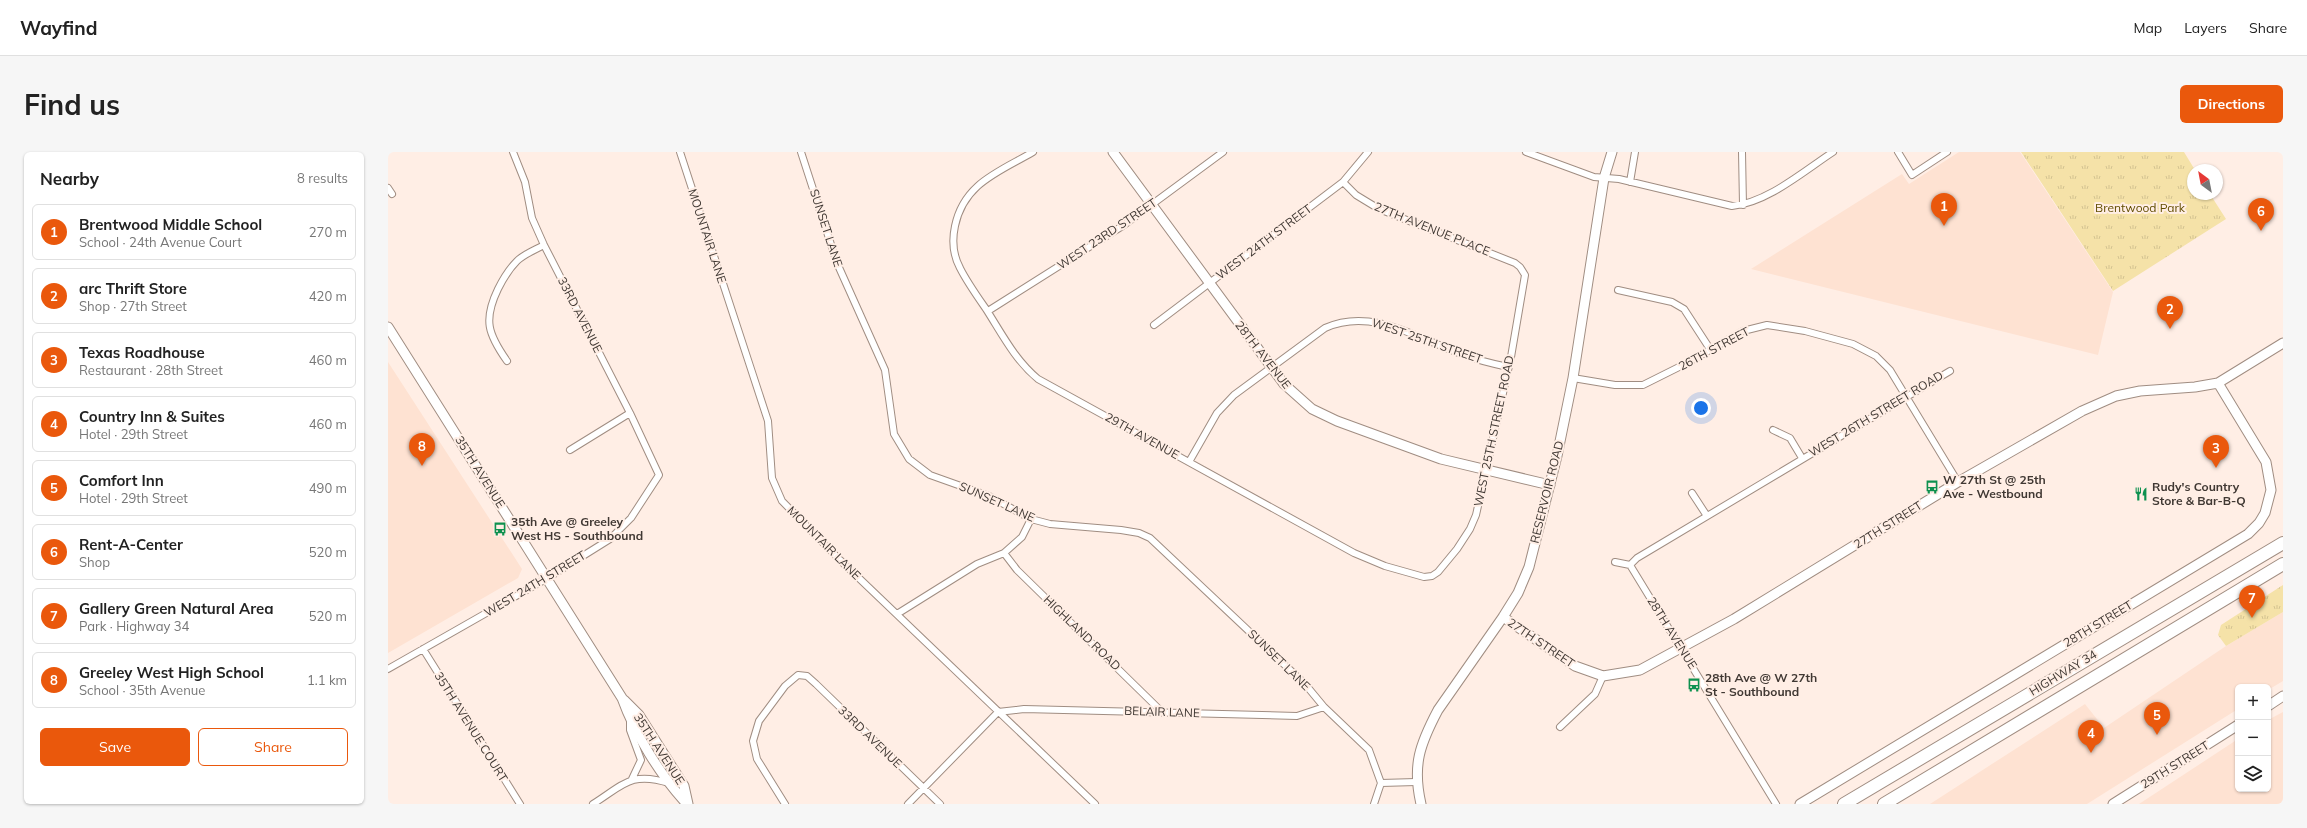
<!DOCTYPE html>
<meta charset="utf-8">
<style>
body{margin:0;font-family:Mulish,sans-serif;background:#f6f6f6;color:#222}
.controls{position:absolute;right:12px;bottom:12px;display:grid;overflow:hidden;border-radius:6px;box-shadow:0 1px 3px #0004}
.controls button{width:36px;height:36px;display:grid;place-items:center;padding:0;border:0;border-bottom:1px solid #e0e0e0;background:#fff;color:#222;font:20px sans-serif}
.compass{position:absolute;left:1799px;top:12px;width:36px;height:36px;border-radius:50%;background:#fff;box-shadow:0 1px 3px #0004;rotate:328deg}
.you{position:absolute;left:1313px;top:256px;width:14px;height:14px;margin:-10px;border:3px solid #fff;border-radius:50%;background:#1a73e8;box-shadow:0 0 0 6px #1a73e833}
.badge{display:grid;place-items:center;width:26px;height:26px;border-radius:50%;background:#ea580c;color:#fff;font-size:13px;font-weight:700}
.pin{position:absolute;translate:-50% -33px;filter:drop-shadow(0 1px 2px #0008)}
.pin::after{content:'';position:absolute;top:21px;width:14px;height:12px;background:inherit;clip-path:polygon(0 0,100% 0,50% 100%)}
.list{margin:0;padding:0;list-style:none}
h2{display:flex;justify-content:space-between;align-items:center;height:52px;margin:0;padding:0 16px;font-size:17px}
h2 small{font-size:13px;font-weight:400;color:#767676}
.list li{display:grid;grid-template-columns:26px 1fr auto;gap:12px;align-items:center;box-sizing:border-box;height:56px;margin:0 8px 8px;padding:0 8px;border:1px solid #e0e0e0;border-radius:6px}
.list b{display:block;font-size:15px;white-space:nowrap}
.list p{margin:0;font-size:13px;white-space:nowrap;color:#767676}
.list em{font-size:13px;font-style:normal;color:#767676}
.actions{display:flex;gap:8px;padding:12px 16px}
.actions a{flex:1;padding:9px 0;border:1px solid #ea580c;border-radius:6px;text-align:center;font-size:14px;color:#ea580c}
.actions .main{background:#ea580c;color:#fff}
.icon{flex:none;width:22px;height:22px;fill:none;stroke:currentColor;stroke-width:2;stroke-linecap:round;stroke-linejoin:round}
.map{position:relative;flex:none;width:1895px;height:652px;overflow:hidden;border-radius:6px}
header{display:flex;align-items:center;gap:24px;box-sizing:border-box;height:56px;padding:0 20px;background:#fff;border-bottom:1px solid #e0e0e0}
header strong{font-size:19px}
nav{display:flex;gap:22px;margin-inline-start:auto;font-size:14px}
.intro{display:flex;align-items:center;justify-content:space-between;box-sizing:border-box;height:96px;padding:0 24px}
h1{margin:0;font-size:28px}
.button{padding:10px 18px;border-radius:6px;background:#ea580c;color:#fff;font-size:14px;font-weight:700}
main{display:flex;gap:24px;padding:0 24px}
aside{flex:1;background:#fff;border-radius:6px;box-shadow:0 1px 3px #0004}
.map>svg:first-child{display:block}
.built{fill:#fee2d2}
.park{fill:url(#park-tufts)}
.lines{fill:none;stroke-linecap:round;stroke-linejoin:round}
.street-casing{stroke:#a08d82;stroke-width:8}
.secondary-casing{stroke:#a08d82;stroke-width:11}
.highway-casing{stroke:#a08d82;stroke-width:14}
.street{stroke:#fff;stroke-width:6}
.secondary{stroke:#fff;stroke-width:9}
.highway{stroke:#fff;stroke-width:12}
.labels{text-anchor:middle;stroke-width:4;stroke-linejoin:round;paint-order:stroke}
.park-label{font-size:12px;fill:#624e02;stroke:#ffeee5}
.street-label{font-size:12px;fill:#403833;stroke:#ffeee5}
.poi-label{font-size:12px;font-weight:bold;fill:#403833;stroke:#ffeee5;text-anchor:start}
</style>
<header>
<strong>Wayfind</strong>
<nav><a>Map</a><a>Layers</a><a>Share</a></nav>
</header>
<div class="intro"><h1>Find us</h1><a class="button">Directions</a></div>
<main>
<aside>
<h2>Nearby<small>8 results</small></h2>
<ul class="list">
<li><span class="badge">1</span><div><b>Brentwood Middle School</b><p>School · 24th Avenue Court</p></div><em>270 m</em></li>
<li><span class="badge">2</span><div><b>arc Thrift Store</b><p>Shop · 27th Street</p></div><em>420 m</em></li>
<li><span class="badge">3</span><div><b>Texas Roadhouse</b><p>Restaurant · 28th Street</p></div><em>460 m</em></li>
<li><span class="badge">4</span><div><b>Country Inn &amp; Suites</b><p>Hotel · 29th Street</p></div><em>460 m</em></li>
<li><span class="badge">5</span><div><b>Comfort Inn</b><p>Hotel · 29th Street</p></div><em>490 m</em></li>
<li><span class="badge">6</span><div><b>Rent-A-Center</b><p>Shop</p></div><em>520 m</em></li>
<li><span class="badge">7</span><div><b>Gallery Green Natural Area</b><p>Park · Highway 34</p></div><em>520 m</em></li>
<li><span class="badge">8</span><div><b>Greeley West High School</b><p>School · 35th Avenue</p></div><em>1.1 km</em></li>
</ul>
<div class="actions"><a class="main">Save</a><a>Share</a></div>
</aside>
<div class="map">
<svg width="1895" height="652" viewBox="0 0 1895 652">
<defs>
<pattern id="park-tufts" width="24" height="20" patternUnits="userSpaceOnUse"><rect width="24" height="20" fill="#f5e2a8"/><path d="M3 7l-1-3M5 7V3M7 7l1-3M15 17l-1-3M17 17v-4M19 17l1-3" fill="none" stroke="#d3c391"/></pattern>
</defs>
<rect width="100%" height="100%" fill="#ffeee5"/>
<path class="built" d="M1571,0H1632L1725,140L1710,203L1363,117L1514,22L1521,32Z
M0,210L134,417L130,426L0,501Z
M1895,460V529L1880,538V535H1850V557L1699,652H1542L1697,552L1716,576L1838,494Z
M1895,560V652H1751L1850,587V637H1880V568Z"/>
<path class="park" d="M1633,0H1796L1807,18H1805V42H1822L1838,67L1725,139Z
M1895,433V460L1838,494L1830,483L1833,473Z"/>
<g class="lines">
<g class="street-casing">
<path id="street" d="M292,0L380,269L384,326L394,349L452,408L707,652
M413,0L449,111L497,218L506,282L521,307L542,323L601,344L643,367L662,372L733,378L751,381L762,386L917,532L936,555L981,598L993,631
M645,0C611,20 576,31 567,74C564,88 565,103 572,116C579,130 589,144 598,157C614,182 627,208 650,227L966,401L997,414L1036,425L1044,424L1050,420L1069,397L1082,377L1088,363L1123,205L1137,123L1132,115L1127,111L991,57L968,43L955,30
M1138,0L1206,25L1231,27L1344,54C1379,51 1416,19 1445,0
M1354,0L1355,53
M1510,0L1524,23L1559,0
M1242,30L1247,0
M0,36L4,42
M1230,138L1284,150L1296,157L1322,197
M600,159L736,73L835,0
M766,173L955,30L980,0
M119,209C100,182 95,168 110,137C115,127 121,117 129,109C136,102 147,98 156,93
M1185,226L1227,233H1255L1301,210L1355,179L1379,173L1417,179L1465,192L1488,204L1502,218L1570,330
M1385,278L1402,286L1414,306
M182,298L242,261
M801,310L829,261L846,243L937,176C986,154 1033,189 1079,204C1092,209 1106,212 1120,215
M1304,341L1319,364
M616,401L629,418L774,560
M1227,410L1242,413L1249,406L1562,219
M1242,413L1388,652
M509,462L589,412L616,401L634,385L643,367
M35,497L132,652
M0,517L158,427L222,387L243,366L271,323L242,261L156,93L144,66L137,30L125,0
M242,570V578L253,608L244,627
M1172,575L1207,542L1215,524
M205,652C235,633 243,619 281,631
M397,652L369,607L365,589L371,569L397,534L410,523L419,524L428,532L552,652
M520,652L610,560L636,557L909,564L936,555
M986,652L993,631L1028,630"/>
</g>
<g class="secondary-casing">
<path id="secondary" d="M725,0L896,232L924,257L949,269L1053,307L1162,333
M0,175L234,546C247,582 272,623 299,652
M1115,465L1187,514L1215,524L1252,518L1346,467L1570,330L1694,259L1728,244L1752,239L1807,235L1830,231L1895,191
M236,548L251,563L296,634L300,652
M1880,554L1895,544
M1033,652C1024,613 1032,592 1050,558L1115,465L1130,441L1141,415L1169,304L1185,226L1216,26L1224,0
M1412,652L1860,382L1871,371L1877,361L1883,338L1878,310L1830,231
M1725,652L1850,573"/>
</g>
<g class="highway-casing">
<path id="highway" d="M1456,652L1895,391
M1496,652L1895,412"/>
</g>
<use href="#street" class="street"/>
<use href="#secondary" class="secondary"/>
<use href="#highway" class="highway"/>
</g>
<defs>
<g id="bus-bare" transform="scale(1.08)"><path d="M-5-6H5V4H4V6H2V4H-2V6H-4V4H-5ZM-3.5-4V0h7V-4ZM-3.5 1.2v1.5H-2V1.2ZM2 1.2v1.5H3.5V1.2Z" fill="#0e914f" stroke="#ffeee5" stroke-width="2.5" paint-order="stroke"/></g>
<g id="restaurant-bare" transform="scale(1.08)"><path d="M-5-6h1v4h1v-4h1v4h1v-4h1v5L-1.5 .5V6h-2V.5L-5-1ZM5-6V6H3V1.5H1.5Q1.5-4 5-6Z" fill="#0e914f" stroke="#ffeee5" stroke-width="2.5" paint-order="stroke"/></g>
</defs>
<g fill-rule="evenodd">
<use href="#bus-bare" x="1544" y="335"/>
<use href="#restaurant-bare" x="1753" y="342"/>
<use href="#bus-bare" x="112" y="377"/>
<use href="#bus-bare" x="1306" y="533"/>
</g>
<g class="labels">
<g class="park-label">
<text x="1752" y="60">Brentwood Park</text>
</g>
<g class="street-label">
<text transform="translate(438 76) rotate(72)" y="4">SUNSET LANE</text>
<text transform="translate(1044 77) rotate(22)" y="4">27TH AVENUE PLACE</text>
<text transform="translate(719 82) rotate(-34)" y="4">WEST 23RD STREET</text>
<text transform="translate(319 84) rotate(72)" y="4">MOUNTAIR LANE</text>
<text transform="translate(876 90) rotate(-37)" y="4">WEST 24TH STREET</text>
<text transform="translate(192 163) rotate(63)" y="4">33RD AVENUE</text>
<text transform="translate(1039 189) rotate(19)" y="4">WEST 25TH STREET</text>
<text transform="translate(1326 197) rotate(-28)" y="4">26TH STREET</text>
<text transform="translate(875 203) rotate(52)" y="4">28TH AVENUE</text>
<text transform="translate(1488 262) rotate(-31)" y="4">WEST 26TH STREET ROAD</text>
<text transform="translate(1106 279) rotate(-78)" y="4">WEST 25TH STREET ROAD</text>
<text transform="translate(754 284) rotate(29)" y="4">29TH AVENUE</text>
<text transform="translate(92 320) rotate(58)" y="4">35TH AVENUE</text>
<text transform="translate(1159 340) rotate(-76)" y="4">RESERVOIR ROAD</text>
<text transform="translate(609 350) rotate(24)" y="4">SUNSET LANE</text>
<text transform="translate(1500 373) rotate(-32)" y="4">27TH STREET</text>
<text transform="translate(436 391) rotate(45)" y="4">MOUNTAIR LANE</text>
<text transform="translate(147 432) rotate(-31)" y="4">WEST 24TH STREET</text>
<text transform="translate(1710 472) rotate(-31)" y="4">28TH STREET</text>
<text transform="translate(694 481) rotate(44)" y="4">HIGHLAND ROAD</text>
<text transform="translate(1284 481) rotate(58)" y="4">28TH AVENUE</text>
<text transform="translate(1153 491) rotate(34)" y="4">27TH STREET</text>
<text transform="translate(891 508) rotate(44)" y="4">SUNSET LANE</text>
<text transform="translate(1675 521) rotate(-31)" y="4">HIGHWAY 34</text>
<text transform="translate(774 560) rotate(2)" y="4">BELAIR LANE</text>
<text transform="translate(83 575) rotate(58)" y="4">35TH AVENUE COURT</text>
<text transform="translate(482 585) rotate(44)" y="4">33RD AVENUE</text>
<text transform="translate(271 597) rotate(57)" y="4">35TH AVENUE</text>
<text transform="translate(1787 613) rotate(-32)" y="4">29TH STREET</text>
</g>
<g class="poi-label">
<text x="1555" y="332">W 27th St @ 25th<tspan x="1555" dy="14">Ave - Westbound</tspan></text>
<text x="1764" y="339">Rudy's Country<tspan x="1764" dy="14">Store &amp; Bar-B-Q</tspan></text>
<text x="123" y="374">35th Ave @ Greeley<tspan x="123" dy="14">West HS - Southbound</tspan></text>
<text x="1317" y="530">28th Ave @ W 27th<tspan x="1317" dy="14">St - Southbound</tspan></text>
</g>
</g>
</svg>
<div class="controls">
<button>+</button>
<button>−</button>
<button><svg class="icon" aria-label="layers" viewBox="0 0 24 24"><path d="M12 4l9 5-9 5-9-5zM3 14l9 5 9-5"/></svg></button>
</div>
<svg class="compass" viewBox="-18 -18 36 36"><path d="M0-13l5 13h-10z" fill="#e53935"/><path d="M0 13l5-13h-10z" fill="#767676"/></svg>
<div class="you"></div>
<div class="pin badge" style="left:1556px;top:74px">1</div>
<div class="pin badge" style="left:1782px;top:177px">2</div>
<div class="pin badge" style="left:1828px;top:316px">3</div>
<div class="pin badge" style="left:1703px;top:601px">4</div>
<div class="pin badge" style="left:1769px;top:583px">5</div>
<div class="pin badge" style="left:1873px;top:79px">6</div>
<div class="pin badge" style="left:1864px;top:466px">7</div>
<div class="pin badge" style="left:34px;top:314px">8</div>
</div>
</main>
